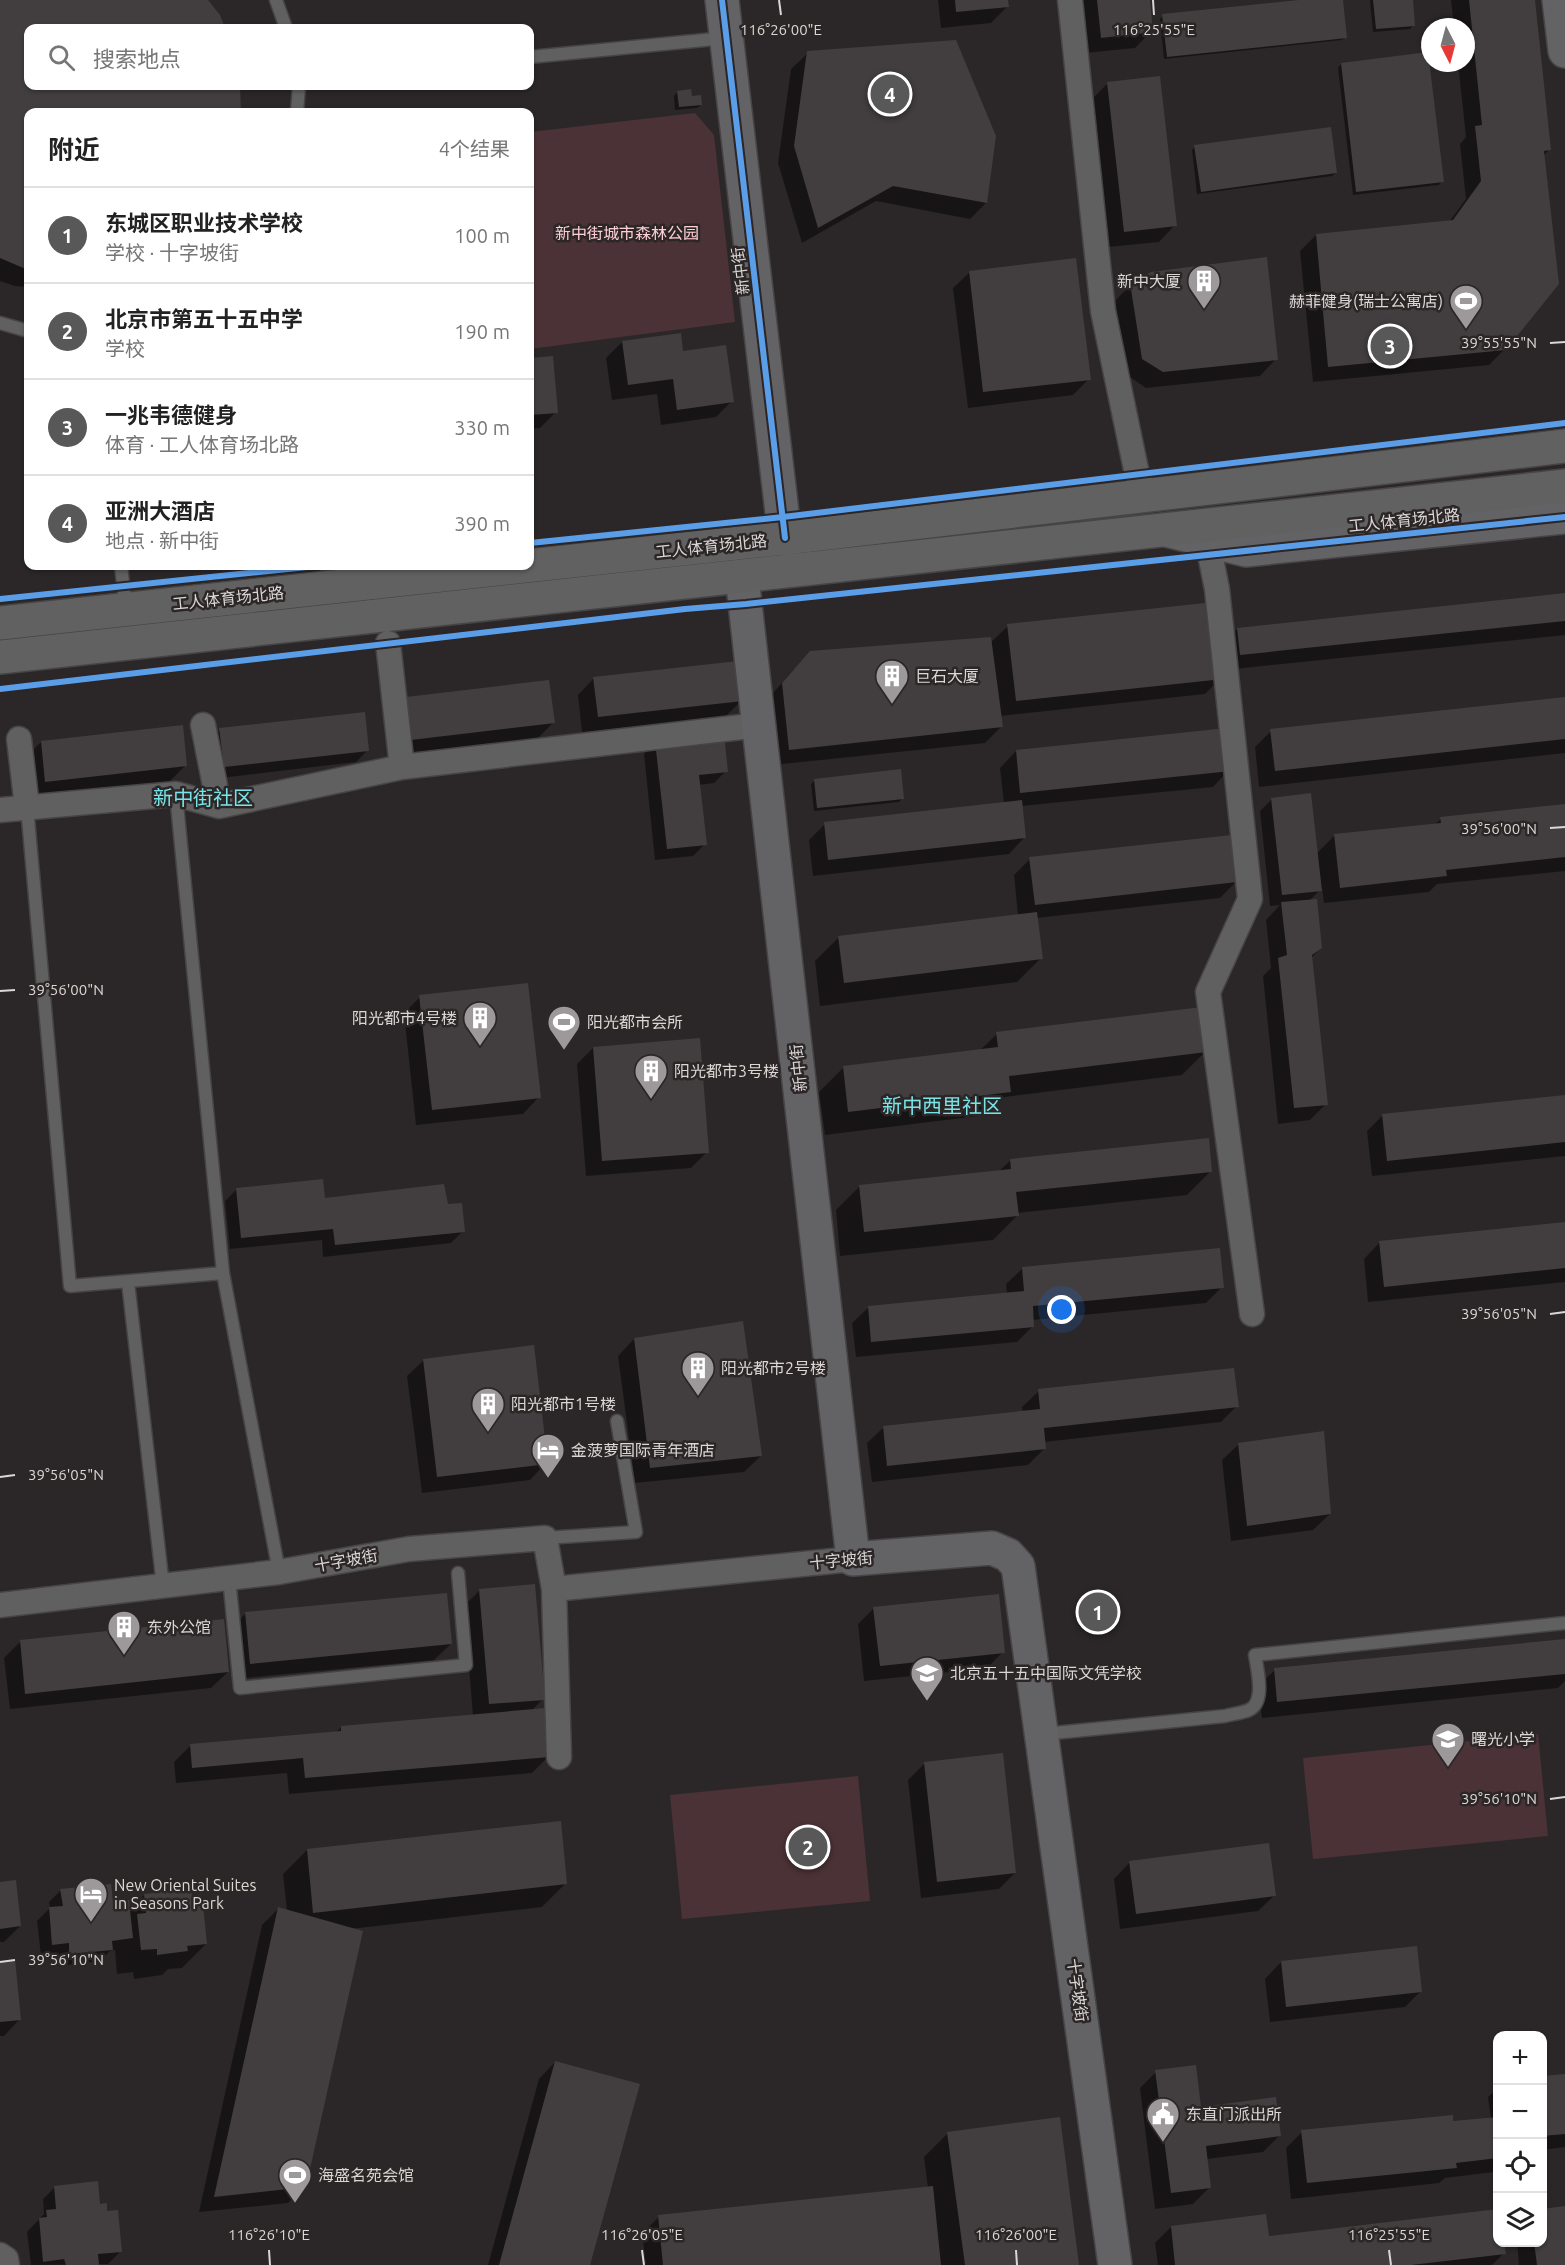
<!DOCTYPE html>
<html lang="zh">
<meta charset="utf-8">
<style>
body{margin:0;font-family:Ubuntu,"Noto Sans SC",sans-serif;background:#f6f6f6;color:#222}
.controls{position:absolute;right:18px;bottom:18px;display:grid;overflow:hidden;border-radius:12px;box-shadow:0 2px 4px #0004}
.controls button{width:54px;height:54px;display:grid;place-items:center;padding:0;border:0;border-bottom:2px solid #e0e0e0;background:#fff;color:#222;font:30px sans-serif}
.compass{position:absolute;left:1421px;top:18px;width:54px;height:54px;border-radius:50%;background:#fff;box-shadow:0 2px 4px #0004;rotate:174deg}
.you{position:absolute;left:1062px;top:1310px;width:21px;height:21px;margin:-15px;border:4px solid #fff;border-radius:50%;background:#1a73e8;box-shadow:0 0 0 9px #1a73e833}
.badge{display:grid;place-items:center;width:39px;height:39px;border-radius:50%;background:#595858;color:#fff;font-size:20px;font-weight:700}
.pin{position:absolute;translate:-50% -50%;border:3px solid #fff;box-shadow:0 2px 6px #0006}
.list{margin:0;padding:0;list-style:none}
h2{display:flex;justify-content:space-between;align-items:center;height:78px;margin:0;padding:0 24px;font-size:26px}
h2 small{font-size:20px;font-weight:400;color:#767676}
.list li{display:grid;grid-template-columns:39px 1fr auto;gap:18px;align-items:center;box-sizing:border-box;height:96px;padding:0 24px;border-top:2px solid #e0e0e0}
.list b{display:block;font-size:22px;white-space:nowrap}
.list p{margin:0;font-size:20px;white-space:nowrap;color:#767676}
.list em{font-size:20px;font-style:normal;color:#767676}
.icon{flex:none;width:33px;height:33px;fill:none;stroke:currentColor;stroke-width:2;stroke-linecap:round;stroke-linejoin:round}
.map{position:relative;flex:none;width:1565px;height:2265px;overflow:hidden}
.search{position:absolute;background:#fff;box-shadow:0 2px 4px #0004;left:24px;top:24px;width:510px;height:66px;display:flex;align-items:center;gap:15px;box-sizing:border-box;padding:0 21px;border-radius:12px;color:#767676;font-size:22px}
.panel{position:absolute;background:#fff;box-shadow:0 2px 4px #0004;left:24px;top:108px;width:510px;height:462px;border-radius:12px}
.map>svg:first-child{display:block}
.green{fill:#4b3236}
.shadow{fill:#0007}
.building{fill:#423e3f}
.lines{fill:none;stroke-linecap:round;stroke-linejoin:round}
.lane-casing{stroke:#464444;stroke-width:15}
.street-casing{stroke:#464444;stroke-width:27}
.secondary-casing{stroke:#464444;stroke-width:36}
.primary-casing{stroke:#464444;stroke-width:36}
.lane{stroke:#616060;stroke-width:12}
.street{stroke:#616060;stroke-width:24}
.secondary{stroke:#636264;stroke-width:33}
.primary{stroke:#626162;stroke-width:33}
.cycleway-casing{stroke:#2c2627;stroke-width:10}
.cycleway{stroke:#5a9eea;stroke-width:6}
.ticks{fill:none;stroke:#dbd7d7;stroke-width:2}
.labels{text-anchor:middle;stroke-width:5;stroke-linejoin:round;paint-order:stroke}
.park-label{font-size:16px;fill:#fdced4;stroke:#2c2627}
.street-label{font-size:16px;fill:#dbd7d7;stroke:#2c2627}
.poi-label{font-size:16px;fill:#dbd7d7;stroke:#2c2627;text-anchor:start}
.quarter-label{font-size:20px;fill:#78e4e7;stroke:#2c2627}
.ticks-label{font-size:15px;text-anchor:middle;fill:#dbd7d7;stroke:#2c2627;stroke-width:5;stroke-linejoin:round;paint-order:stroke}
</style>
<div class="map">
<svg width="1565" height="2265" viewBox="0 0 1565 2265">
<rect width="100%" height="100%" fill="#2b2728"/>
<path class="green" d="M695,113L714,135L735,322L530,349V132Z
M1538,1734L1548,1836L1313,1859L1303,1758Z
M858,1776L870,1901L682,1919L670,1795Z"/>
<path class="shadow" d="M0,0H206L219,16L224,28H28V86H239L240,112H28V287L15,286L0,281Z
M938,0H1007V7L991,23L941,28Z
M1080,0H1148L1151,32L1135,48L1085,53Z
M1313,0H1342L1346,37L1342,40L1164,59L1160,19L1163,16Z
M1370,0H1411L1414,25L1410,29L1373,32Z
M1451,0H1534L1550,149L1543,156L1505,349L1489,365L1313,382L1300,251L1316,235L1449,222L1466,199L1460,144L1466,137L1458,63H1466V27H1454Z
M808,53L986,203L970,219L876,201L802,243L778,163L791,69Z
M1341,64L1442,181L1439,185L1353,195L1338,68Z
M1107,84L1175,225L1159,242L1108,247L1091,100Z
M677,92L701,105L697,108L675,110L674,96Z
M1195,147L1336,173L1332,176L1197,194L1192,150Z
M970,272L1089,379L1073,395L968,408L953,288Z
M1131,284L1276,359L1260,376L1146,388L1127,375L1115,301Z
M622,342L682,353L732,401L716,417L661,425L657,394L612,400L606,358Z
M551,357L556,412L540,428L530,429V359Z
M1565,595V635L1224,670L1221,645L1237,629Z
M1008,626L1221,678L1205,694L1000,716L1001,727L985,743L773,765L767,700L794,669L990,643Z
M594,678L741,701L725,717L582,732L578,695Z
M1565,699V753L1259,787L1255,747L1271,731Z
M390,715L553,723L537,739L395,756Z
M220,730L368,750L356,762L212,779L208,742Z
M41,742L186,765L169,782L29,797L25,758Z
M656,742L726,771L714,783L699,785L705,844L693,856L655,860L644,754Z
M1016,751L1229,770L1213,787L1021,806L1025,837L1009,854L813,876L809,840L825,824L1004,803L1000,768Z
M815,780L903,798L899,802L814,811L811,784Z
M1272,799L1316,854L1335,835L1434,825L1441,819L1565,806V871L1437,884L1429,892L1324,903L1322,888L1309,901L1321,948L1311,958L1326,1104L1310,1120L1278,1124L1263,976L1271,968L1266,920L1280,905L1270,906L1260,811Z
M1030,859L1236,882L1220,898L1036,918L1041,958L1017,982L820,1006L815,961L839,937L1018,915L1014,875Z
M420,997L539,1097L523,1114L416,1125L404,1013Z
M997,1034L1206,1051L1182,1075L1004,1097L986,1115L825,1135L819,1092L843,1068L979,1051Z
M593,1048L707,1152L691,1168L586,1176L577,1064Z
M1565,1096V1156L1372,1176L1367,1131L1383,1115Z
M1011,1160L1211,1171L1187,1195L1017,1213V1216L993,1240L840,1256L836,1210L860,1186L998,1172Z
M237,1189L324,1200L447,1206L463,1231L451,1243L323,1257L322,1240L230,1249L225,1201Z
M1565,1223V1282L1368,1302L1364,1259L1380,1242Z
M1023,1268L1222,1287L1206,1303L1032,1320L1033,1326L1017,1342L856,1357L852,1323L869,1307L1007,1294L1006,1284Z
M634,1339L761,1456L744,1472L635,1483L618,1356Z
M424,1360L546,1463L530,1480L422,1493L407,1376Z
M1039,1391L1237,1406L1221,1422L1044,1442L1045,1448L1028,1465L872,1482L867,1443L884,1427L1023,1412L1022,1407Z
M1239,1444L1330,1514L1313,1530L1231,1541L1222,1460Z
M480,1590L543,1699L532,1710L549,1756L532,1773L289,1794L287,1773L176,1783L174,1762L190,1746L336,1733L341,1727L473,1716L464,1606Z
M874,1608L1003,1652L987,1668L864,1681L858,1624Z
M245,1614L451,1644L434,1660L234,1679L229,1630Z
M1565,1641V1681L1558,1688L1262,1718L1258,1686L1275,1670Z
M20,1642L228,1672L211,1688L10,1709L4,1658Z
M924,1764L1015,1873L999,1889L921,1898L908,1780Z
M307,1850L566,1883L542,1907L350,1929L305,2186L288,2203L199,2212L262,1925L278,1909L287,1911L283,1874Z
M1130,1862L1275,1895L1258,1911L1120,1929L1114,1879Z
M0,1883L20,1926L4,1942H0Z
M61,1890L112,1903L129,1911L144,1895L192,1908L206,1944L182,1968L168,1969L162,1975L134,1979L133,1972L117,1974L115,1950L110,1951L100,1961L58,1966L57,1954L41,1956L37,1921L50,1908L49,1902Z
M0,1962L20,2019L4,2036H0Z
M1281,1962L1421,1991L1405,2007L1270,2022L1265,1979Z
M555,2062L589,2265H488L539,2079Z
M1156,2072L1200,2108L1280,2135L1263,2152L1206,2159L1209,2188L1193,2204L1155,2209L1140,2088Z
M1565,2075V2147L1542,2150V2077Z
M1498,2088V2169L1494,2172L1445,2178L1439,2183L1291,2199L1286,2148L1302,2132L1491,2119L1488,2097Z
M948,2133L1078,2265H646L642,2233L659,2217L928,2188L924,2157Z
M55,2187L99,2205L120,2252L108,2264L31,2265L27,2232L44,2214L43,2199Z
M1565,2207V2265H1519L1517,2242H1542Z
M1171,2227L1267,2238L1498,2242L1504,2253L1492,2265H1158L1155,2243Z"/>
<path class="building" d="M0,0H208L220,15L225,28H28V86H240L241,112H28V270L0,258Z
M955,0H1008L1009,7L956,12Z
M1097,0H1150L1153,32L1101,38Z
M1299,0H1343L1347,38L1167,57L1162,14Z
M1373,0H1413L1415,26L1376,29Z
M1469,0H1535L1551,150L1544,151L1559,284L1506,350L1328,367L1316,234L1453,220L1481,181L1475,126L1482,125Z
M956,40L996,136L987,203L893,186L818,228L794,146L807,51Z
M1428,52L1444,182L1356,192L1341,63Z
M1160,76L1177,226L1124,232L1107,82Z
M691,89L692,96L701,95L702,105L679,107L677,91Z
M1331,127L1337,173L1201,192L1194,145Z
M1267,257L1278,360L1163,372L1142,359L1130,283L1151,272Z
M1076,258L1091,380L983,392L969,271Z
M681,333L683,351L726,345L734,402L677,410L673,379L628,385L622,341Z
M553,356L558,413L530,415V358Z
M1565,593V621L1240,655L1237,628Z
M1215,602L1223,679L1016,701L1007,624Z
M991,637L1003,727L789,750L782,683L810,651Z
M738,661L743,701L598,717L593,677Z
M549,680L555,723L411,740L406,697Z
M1565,697V739L1275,771L1270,729Z
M365,712L369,751L224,767L219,728Z
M183,725L187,766L45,782L41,741Z
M1227,728L1231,771L1020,793L1016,750Z
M724,734L728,772L699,775L707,845L667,849L655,741Z
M901,769L904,799L817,808L814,779Z
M1311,793L1322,891L1282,895L1271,798Z
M1022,800L1026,838L828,860L824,822Z
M1565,804V857L1446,870L1447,876L1340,888L1334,834L1441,823L1440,817Z
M1232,835L1237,882L1035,905L1029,857Z
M1317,899L1322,948L1312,955L1328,1105L1294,1108L1278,958L1287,955L1281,902Z
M1037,912L1043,959L844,983L838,936Z
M528,983L541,1098L432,1110L419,995Z
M1202,1007L1207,1052L1009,1076L1011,1092L848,1112L843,1066L998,1047L996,1032Z
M700,1038L709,1153L602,1161L593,1047Z
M1565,1095V1142L1387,1161L1382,1114Z
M1209,1138L1212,1172L1016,1192L1019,1216L864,1232L859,1185L1011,1169L1010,1159Z
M323,1179L325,1198L444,1184L448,1204L462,1203L465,1232L335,1245L333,1229L241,1238L236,1188Z
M1565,1222V1268L1384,1287L1379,1241Z
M1220,1248L1224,1288L1033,1306L1034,1327L871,1342L868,1306L1024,1291L1022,1267Z
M743,1321L762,1456L650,1468L634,1338Z
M534,1345L548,1464L437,1477L423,1359Z
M1234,1368L1239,1407L1044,1428L1046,1449L887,1466L883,1426L1040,1409L1038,1389Z
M1324,1431L1331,1514L1247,1526L1238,1443Z
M535,1584L545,1700L489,1704L479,1589Z
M447,1593L452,1644L250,1664L245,1612Z
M999,1594L1005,1653L880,1666L873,1607Z
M224,1619L229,1672L25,1694L20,1640Z
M1565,1639V1674L1277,1702L1274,1668Z
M546,1708L550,1757L305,1778L303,1758L192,1768L190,1744L341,1731V1726Z
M1003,1753L1016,1873L937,1882L924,1762Z
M561,1821L567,1884L313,1913L307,1849Z
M1269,1843L1276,1896L1136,1914L1129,1861Z
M16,1880L21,1926L0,1929V1882Z
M111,1884L113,1902L129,1900L133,1938L112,1941L113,1950L69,1954V1943L52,1945L49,1907L63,1906L60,1889Z
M191,1889L193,1906L203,1905L207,1944L187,1946L188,1951L157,1955V1949L141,1950L137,1914L146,1913L144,1894Z
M278,1907L363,1931L306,2187L214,2197Z
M1417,1946L1422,1992L1286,2007L1281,1961Z
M15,1959L21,2020L0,2022V1961Z
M555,2061L640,2084L590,2265H499Z
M1196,2065L1201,2107L1276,2097L1281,2136L1206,2146L1211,2188L1171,2193L1155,2070Z
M1565,2074V2134L1542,2136V2076Z
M1453,2115V2121L1498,2117V2158L1456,2163L1457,2168L1307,2183L1301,2130Z
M1060,2117L1079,2265H965L947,2132Z
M98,2181L100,2204L107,2203V2211L118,2210L122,2252L98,2254L99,2265H66L64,2259L43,2262L39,2218L47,2217L46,2210L56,2209L54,2186Z
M933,2186L941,2265H663L658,2215Z
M1565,2206V2265H1537L1534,2242H1542V2209Z
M1498,2209V2242H1504L1506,2254L1411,2265H1175L1171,2226L1266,2214L1269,2236Z"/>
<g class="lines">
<g class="lane-casing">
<path id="lane" d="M276,0L286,28
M530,57L725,38
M297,112L299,86
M0,323L28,331
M121,566L126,609
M27,807L70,1286L223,1273L176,794
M223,1273L279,1572
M128,1282L163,1586
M545,1538L636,1532L617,1421
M229,1578L240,1688L466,1665L458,1573
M1044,1734L1225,1716C1233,1714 1242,1713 1249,1710C1266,1702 1257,1669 1255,1655L1565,1623"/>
</g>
<g class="street-casing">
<path id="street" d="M1070,0L1103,311L1137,474L1146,495
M1209,542L1210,554L1217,589L1250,899L1208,992L1252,1314
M203,725L219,806
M19,739L27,807
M402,767L759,725
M0,810L176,794L219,806L402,767L388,643
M554,1589L853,1559
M0,1605L279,1572L409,1549L545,1538L554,1589L559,1757
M0,2255L6,2259L7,2265"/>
</g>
<g class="secondary-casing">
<path id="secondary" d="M722,0L785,538
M1559,0L1565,51
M1166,530L1246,550L1565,517
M742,577L853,1559L992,1548L1008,1555L1018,1566L1115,2265"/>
</g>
<g class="primary-casing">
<path id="primary" d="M0,623L785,538L1565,446
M0,657L1565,486"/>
</g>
<use href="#lane" class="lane"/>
<use href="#street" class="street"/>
<use href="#secondary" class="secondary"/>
<use href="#primary" class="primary"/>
<g class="cycleway-casing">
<path id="cycleway" d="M722,0L785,538
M530,543L783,517L1565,423
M0,599L317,566
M0,689L685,609L746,604L1565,517"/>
</g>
<use href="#cycleway" class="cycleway"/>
</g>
<path class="ticks" d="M779,0L781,15M1153,0L1154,15M1550,343L1565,342M1550,828L1565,827M0,991L15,990M1550,1314L1565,1312M0,1477L15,1475M1550,1799L1565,1797M0,1962L15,1960M269,2250L270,2265M642,2250L644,2265M1016,2250L1017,2265M1389,2250L1391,2265"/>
<defs>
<g id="building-pin" transform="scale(1.725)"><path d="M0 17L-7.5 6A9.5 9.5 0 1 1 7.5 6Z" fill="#9d999a" stroke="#2c2627"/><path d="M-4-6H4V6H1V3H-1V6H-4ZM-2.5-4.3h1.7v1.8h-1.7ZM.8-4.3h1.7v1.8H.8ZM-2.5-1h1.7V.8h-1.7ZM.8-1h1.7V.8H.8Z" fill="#fff"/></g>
<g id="stadium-pin" transform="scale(1.725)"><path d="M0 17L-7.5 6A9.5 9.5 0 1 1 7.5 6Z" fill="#9d999a" stroke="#2c2627"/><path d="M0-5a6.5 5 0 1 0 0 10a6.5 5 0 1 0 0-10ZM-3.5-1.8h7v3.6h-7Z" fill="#fff"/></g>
<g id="hotel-pin" transform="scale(1.725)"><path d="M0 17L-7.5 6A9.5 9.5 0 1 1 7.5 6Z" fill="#9d999a" stroke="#2c2627"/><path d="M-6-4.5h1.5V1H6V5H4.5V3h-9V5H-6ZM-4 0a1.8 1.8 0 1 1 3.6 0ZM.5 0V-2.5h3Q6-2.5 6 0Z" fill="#fff"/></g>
<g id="school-pin" transform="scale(1.725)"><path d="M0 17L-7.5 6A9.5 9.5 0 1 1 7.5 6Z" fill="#9d999a" stroke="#2c2627"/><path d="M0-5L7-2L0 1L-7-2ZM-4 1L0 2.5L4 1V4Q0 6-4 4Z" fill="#fff"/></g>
<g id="civic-pin" transform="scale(1.725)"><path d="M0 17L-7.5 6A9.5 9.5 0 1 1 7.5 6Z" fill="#9d999a" stroke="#2c2627"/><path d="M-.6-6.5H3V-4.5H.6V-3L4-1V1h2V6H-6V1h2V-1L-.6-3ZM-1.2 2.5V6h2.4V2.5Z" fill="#fff"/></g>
</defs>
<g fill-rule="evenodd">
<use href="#building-pin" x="1204" y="281"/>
<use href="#stadium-pin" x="1466" y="301"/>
<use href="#building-pin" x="892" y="676"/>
<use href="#building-pin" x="480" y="1018"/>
<use href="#stadium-pin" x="564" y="1022"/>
<use href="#building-pin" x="651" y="1071"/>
<use href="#building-pin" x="698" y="1368"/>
<use href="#building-pin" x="488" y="1404"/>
<use href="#hotel-pin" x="548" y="1450"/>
<use href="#building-pin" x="124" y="1627"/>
<use href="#school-pin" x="927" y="1673"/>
<use href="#school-pin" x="1448" y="1739"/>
<use href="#hotel-pin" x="91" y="1894"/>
<use href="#civic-pin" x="1163" y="2114"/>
<use href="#stadium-pin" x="295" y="2175"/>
</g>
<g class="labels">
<g class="park-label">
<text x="627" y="239">新中街城市森林公园</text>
</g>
<g class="street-label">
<text transform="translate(740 271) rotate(-97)" y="6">新中街</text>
<text transform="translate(1404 520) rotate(-6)" y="6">工人体育场北路</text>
<text transform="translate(711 546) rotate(-6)" y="6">工人体育场北路</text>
<text transform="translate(228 598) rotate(-6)" y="6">工人体育场北路</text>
<text transform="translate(798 1068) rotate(-96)" y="6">新中街</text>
<text transform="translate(346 1560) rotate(-10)" y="6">十字坡街</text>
<text transform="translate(841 1560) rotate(-5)" y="6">十字坡街</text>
<text transform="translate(1078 1990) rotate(82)" y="6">十字坡街</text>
</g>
<g class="poi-label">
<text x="1181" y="287" text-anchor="end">新中大厦</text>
<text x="1443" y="307" text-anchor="end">赫菲健身(瑞士公寓店)</text>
<text x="915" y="682">巨石大厦</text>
<text x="457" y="1024" text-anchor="end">阳光都市4号楼</text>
<text x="587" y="1028">阳光都市会所</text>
<text x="674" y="1077">阳光都市3号楼</text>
<text x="721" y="1374">阳光都市2号楼</text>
<text x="511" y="1410">阳光都市1号楼</text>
<text x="571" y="1456">金菠萝国际青年酒店</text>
<text x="147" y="1633">东外公馆</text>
<text x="950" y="1679">北京五十五中国际文凭学校</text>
<text x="1471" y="1745">曙光小学</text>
<text x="114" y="1891">New Oriental Suites<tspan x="114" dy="18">in Seasons Park</tspan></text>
<text x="1186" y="2120">东直门派出所</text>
<text x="318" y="2181">海盛名苑会馆</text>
</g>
<g class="quarter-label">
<text x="203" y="805">新中街社区</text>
<text x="942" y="1113">新中西里社区</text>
</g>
</g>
<g class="ticks-label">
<text x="781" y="35">116°26'00"E</text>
<text x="1154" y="35">116°25'55"E</text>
<text x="1499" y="348">39°55'55"N</text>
<text x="1499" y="834">39°56'00"N</text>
<text x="66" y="995">39°56'00"N</text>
<text x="1499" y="1319">39°56'05"N</text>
<text x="66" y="1480">39°56'05"N</text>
<text x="1499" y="1804">39°56'10"N</text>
<text x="66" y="1965">39°56'10"N</text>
<text x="269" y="2240">116°26'10"E</text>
<text x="642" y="2240">116°26'05"E</text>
<text x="1016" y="2240">116°26'00"E</text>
<text x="1389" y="2240">116°25'55"E</text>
</g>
</svg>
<div class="controls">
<button>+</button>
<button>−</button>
<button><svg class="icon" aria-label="locate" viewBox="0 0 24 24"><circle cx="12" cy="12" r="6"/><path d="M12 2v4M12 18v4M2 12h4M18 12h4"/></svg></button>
<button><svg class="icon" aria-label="layers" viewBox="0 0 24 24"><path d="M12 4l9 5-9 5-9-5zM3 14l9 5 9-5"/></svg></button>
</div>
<svg class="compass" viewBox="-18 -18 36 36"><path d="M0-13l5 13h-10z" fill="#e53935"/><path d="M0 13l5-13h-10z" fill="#767676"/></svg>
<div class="you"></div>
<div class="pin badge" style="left:1098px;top:1612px">1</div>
<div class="pin badge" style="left:808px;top:1847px">2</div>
<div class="pin badge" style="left:1390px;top:346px">3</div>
<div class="pin badge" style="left:890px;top:94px">4</div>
<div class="search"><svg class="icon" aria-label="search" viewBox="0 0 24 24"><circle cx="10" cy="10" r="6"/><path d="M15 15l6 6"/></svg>搜索地点</div>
<section class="panel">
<h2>附近<small>4个结果</small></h2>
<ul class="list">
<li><span class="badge">1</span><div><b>东城区职业技术学校</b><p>学校 · 十字坡街</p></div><em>100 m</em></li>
<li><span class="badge">2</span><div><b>北京市第五十五中学</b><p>学校</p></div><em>190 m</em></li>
<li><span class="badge">3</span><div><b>一兆韦德健身</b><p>体育 · 工人体育场北路</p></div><em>330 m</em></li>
<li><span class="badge">4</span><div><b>亚洲大酒店</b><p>地点 · 新中街</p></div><em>390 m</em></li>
</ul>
</section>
</div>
